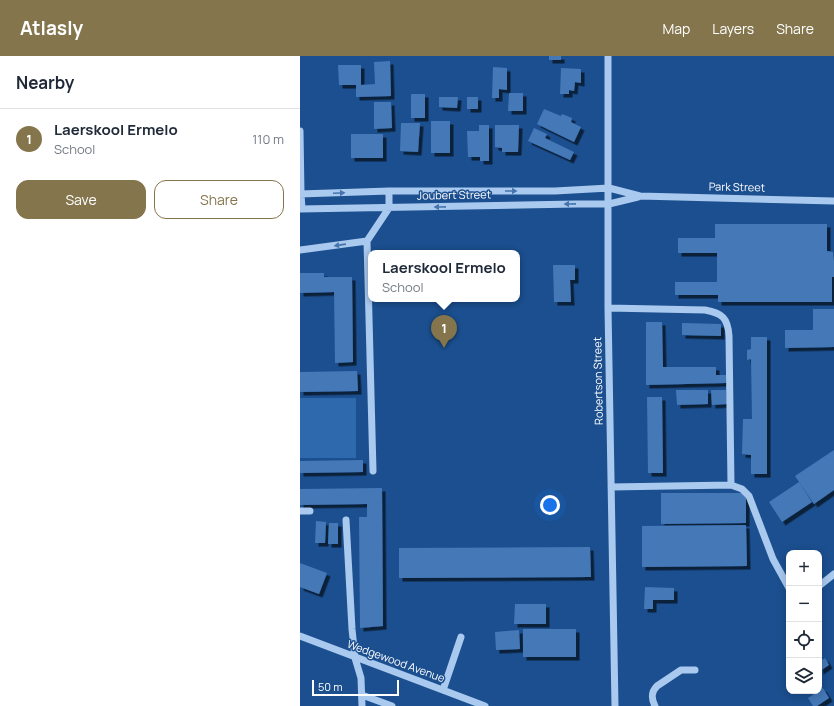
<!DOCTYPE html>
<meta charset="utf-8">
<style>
body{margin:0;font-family:Manrope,sans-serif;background:#f2f2f3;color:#1f2937}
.controls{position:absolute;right:12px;bottom:12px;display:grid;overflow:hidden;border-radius:8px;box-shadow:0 2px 10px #0003}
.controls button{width:36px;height:36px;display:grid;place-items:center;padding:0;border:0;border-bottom:1px solid #e0e1e3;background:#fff;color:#1f2937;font:20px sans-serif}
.scale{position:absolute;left:12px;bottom:10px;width:87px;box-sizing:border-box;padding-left:4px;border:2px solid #fff;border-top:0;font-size:11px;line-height:14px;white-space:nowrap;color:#fff;-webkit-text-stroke:3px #1b4f8f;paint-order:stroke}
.you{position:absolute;left:250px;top:449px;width:14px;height:14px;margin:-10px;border:3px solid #fff;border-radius:50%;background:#1a73e8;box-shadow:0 0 0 6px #1a73e833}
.badge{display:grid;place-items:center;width:26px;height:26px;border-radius:50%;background:#84754c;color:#fff;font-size:13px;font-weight:700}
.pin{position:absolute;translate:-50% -33px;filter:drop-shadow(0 1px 2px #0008)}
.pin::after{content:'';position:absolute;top:21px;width:14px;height:12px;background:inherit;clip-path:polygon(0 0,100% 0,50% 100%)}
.popup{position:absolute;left:68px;top:194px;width:152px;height:52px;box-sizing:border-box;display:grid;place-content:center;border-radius:8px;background:#fff;filter:drop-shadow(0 1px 3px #0005);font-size:13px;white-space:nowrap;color:#747a83}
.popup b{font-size:15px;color:#1f2937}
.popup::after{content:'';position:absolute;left:50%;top:100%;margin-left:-8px;border:8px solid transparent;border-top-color:#fff}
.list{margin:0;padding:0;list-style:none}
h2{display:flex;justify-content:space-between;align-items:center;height:52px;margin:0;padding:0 16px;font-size:17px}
h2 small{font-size:13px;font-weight:400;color:#747a83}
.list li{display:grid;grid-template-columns:26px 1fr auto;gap:12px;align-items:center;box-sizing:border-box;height:60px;padding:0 16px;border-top:1px solid #e0e1e3}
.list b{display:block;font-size:15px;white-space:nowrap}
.list p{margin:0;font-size:13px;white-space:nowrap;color:#747a83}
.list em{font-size:13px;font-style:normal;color:#747a83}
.actions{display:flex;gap:8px;padding:12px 16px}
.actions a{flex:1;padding:9px 0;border:1px solid #84754c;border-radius:12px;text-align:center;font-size:14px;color:#84754c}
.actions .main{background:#84754c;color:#fff}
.icon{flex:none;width:22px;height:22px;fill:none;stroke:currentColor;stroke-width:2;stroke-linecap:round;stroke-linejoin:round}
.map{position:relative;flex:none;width:534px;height:650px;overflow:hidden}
header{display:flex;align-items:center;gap:24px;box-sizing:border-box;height:56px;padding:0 20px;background:#84754c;color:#fff}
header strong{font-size:19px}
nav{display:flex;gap:22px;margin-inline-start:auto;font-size:14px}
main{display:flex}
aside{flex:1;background:#fff}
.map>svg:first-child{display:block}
.green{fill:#2e69ad}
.building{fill:#4478b7;filter:url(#shadow)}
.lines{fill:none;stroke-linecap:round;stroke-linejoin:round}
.minor{stroke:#a9c9ee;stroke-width:7}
.oneway{fill:#4674ac}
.labels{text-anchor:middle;stroke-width:3;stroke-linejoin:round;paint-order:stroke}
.street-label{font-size:11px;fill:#fff;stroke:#1b4f8f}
</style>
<header>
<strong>Atlasly</strong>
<nav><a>Map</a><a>Layers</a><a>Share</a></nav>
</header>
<main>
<aside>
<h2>Nearby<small></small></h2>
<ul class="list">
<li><span class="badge">1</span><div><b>Laerskool Ermelo</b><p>School</p></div><em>110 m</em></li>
</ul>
<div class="actions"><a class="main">Save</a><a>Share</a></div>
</aside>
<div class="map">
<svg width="534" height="650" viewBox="0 0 534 650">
<defs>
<filter id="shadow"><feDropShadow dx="3.5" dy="3.5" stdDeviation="0" flood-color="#0009"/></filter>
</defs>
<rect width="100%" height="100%" fill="#1b4f8f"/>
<path class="green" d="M0,342H56V402H0Z"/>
<path class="building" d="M249,0H261V4H249Z
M90,5L91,40L56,41V29H39L38,9H61V29L75,28L74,6Z
M193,11L207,12V34L199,33V42H192Z
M261,12L281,13V27L275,26L274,35L269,34V38H260Z
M209,37H223V55H208Z
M111,38H125V62H111Z
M139,41H158L157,52L139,51Z
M167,41H178V53H167Z
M74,46H91L92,72L74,73Z
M244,53L261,60L262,58L272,62L271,66L281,71L274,86L237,68Z
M131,65H150V97H131Z
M101,67H120L118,96L100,95Z
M179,69H189V105H180V101H168L167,75H179Z
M195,69H219L218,96H202V92L195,91Z
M234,72L247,78L245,82L274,96L270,104L228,85Z
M51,78H83V102H51Z
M415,168H527V195L533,196L534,205V221H532V246H418V239H375V226H417V197H378V182H415Z
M253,209H275V224H270L271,246H254Z
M0,217H24V221H52L53,306L35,307L34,236L0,237Z
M513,253H534V291L485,292V274H513Z
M346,266H362L363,311H416V319H426V327L346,329Z
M382,267L421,268V280L382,279Z
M451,281H467V418H451V399L442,398L443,363H452L451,303L447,304V294L451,293Z
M57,315L58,335L0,336V316Z
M376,334H408V348L377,349Z
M411,334H426L427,348L412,349Z
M347,341H362L363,417H348Z
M534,394V434L514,448L495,420Z
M63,404V416L0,417V405Z
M499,426L512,446L482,466L469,446Z
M82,432L83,570L60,572L59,461H67V448L0,449V433Z
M361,437H446V467L361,468Z
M16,465L26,466L25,487H15Z
M29,467H38V488H28Z
M446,469L447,510L342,511V470Z
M290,491L291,521L99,522V492Z
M0,507L27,517L19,538L0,531Z
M345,531L374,532V544H353V553H344Z
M215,548H246V568H214Z
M223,573H276V601H223Z
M219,574L220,593L196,594L195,576Z
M525,602L529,609L520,615L519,606Z
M523,632L529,642L517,650H513L508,642Z"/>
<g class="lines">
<path class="minor" d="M308,0V252L315,650
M0,75L1,138L2,153
M0,138L89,135H255L309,132L340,140L534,145
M0,153L276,148H309L338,141
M67,185L73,415
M0,194L67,185L89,152V135
M308,252L405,254C422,257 428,262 429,280L431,429
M311,431L431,429L442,433L449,440L473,503L489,532
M0,455H10
M46,464L52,573L55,602L61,622L62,650
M519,530L534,518
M0,580L185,650
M143,634L161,581
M62,639L92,650
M355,650C351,642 351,636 357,630L381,614H395"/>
</g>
<defs><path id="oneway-solid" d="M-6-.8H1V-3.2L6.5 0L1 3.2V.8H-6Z"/></defs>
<g class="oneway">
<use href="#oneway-solid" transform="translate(211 135)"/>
<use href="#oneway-solid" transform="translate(39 137) rotate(-2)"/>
<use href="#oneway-solid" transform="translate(270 148) rotate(179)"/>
<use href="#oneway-solid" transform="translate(140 151) rotate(179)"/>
<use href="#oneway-solid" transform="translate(40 189) rotate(172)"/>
</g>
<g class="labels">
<g class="street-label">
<text transform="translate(437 131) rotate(1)" y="4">Park Street</text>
<text transform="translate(154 139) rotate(-1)" y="4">Joubert Street</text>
<text transform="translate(298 325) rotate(-91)" y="4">Robertson Street</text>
<text transform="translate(96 605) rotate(20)" y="4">Wedgewood Avenue</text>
</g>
</g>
</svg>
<div class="controls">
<button>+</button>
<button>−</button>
<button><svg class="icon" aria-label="locate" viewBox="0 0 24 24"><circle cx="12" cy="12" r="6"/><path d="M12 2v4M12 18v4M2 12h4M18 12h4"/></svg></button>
<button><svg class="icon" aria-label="layers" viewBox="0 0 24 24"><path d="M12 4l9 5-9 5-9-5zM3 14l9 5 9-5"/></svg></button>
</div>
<div class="scale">50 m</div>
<div class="you"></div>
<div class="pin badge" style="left:144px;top:292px">1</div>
<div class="popup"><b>Laerskool Ermelo</b>School</div>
</div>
</main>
